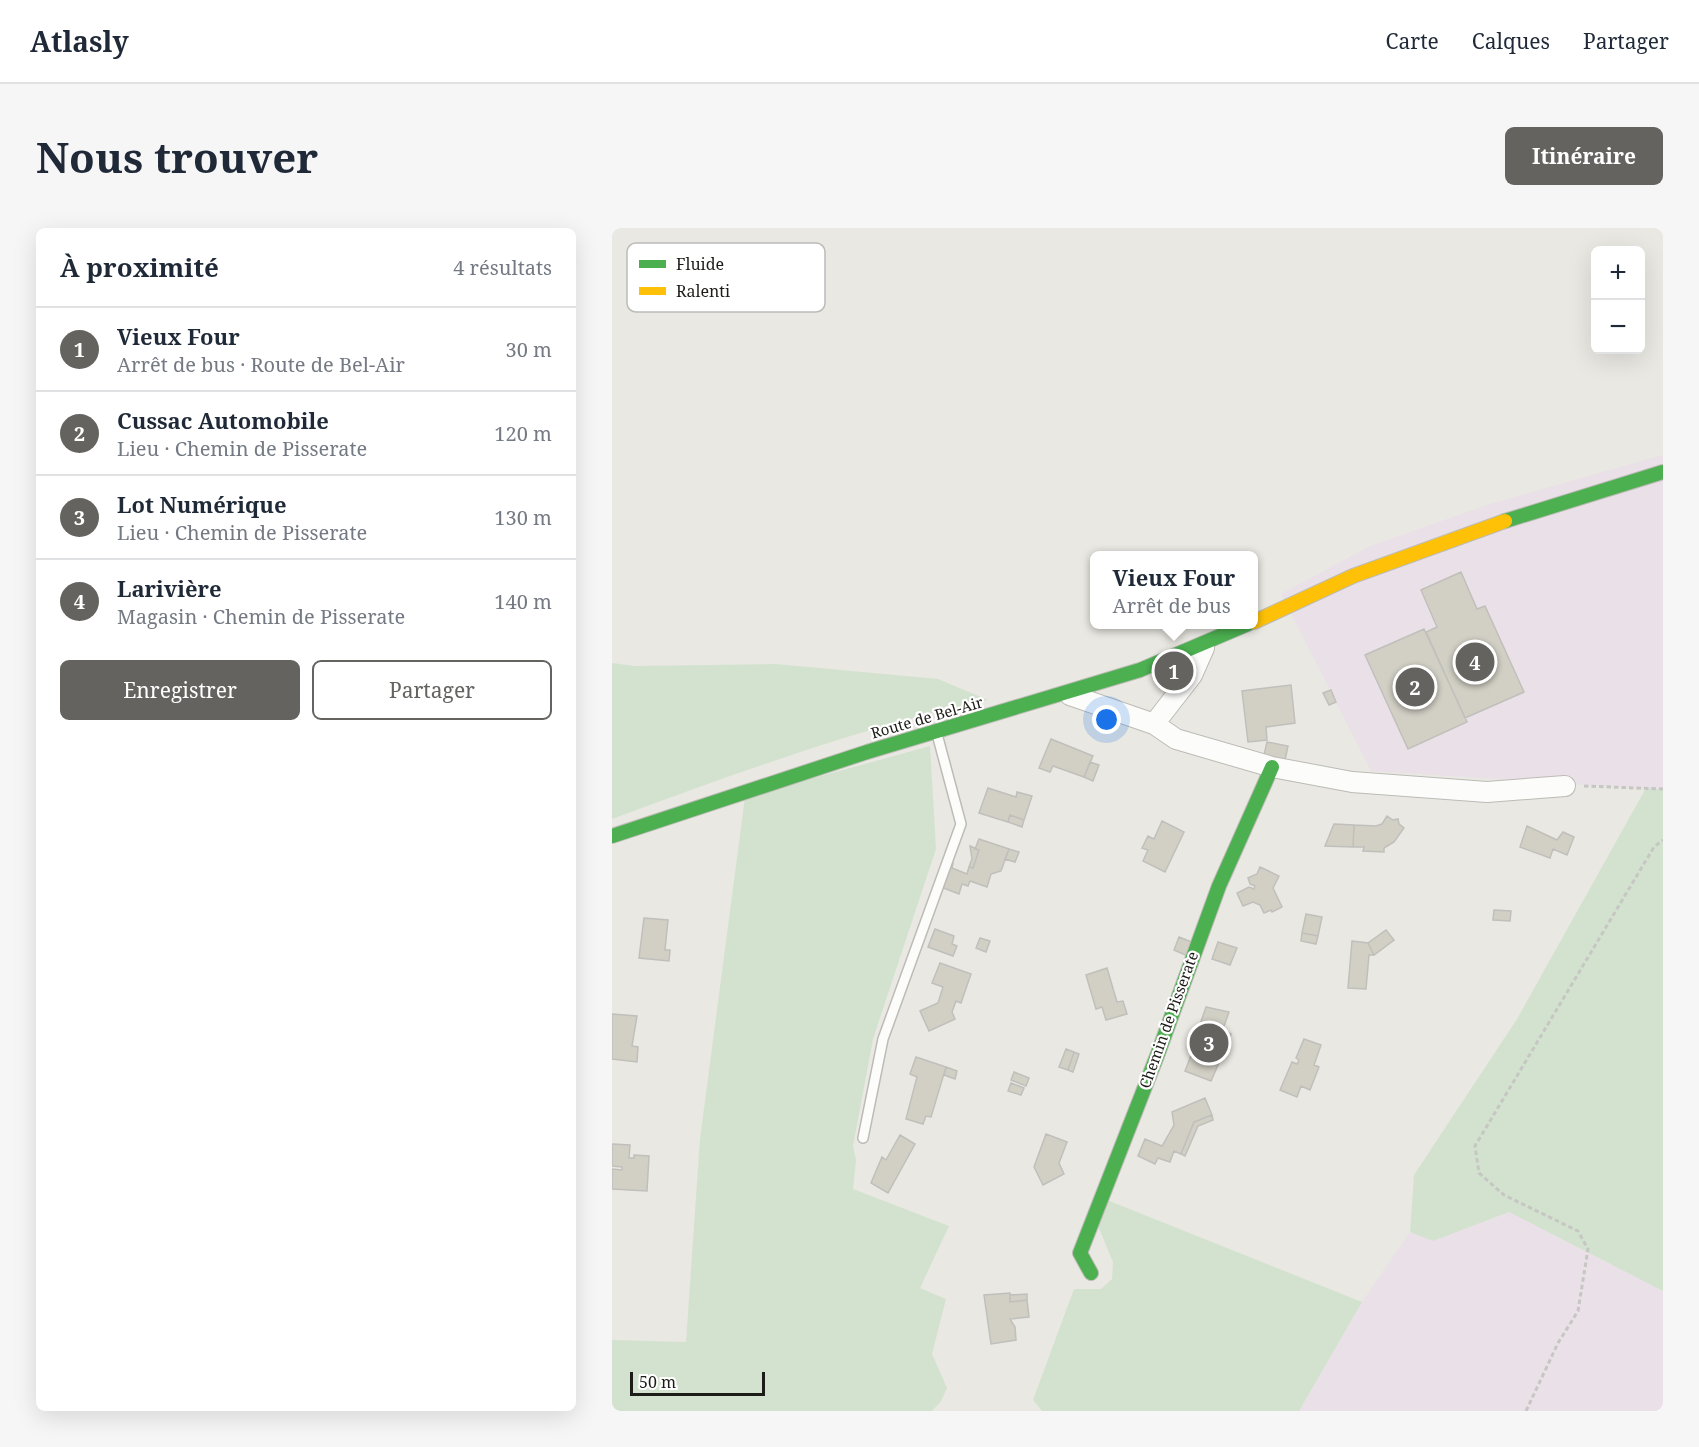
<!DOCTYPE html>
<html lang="fr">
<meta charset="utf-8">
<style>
body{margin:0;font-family:"Noto Serif",serif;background:#f6f6f7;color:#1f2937}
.controls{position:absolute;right:18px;top:18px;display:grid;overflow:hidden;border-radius:9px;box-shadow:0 6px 24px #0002}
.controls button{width:54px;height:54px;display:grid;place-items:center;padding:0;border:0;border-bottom:2px solid #e0e1e3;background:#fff;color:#1f2937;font:30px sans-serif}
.scale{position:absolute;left:18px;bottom:15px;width:135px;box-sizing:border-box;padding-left:6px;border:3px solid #1d1c18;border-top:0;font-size:16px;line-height:21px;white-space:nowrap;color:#1d1c18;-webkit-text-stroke:4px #fff;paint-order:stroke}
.you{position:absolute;left:495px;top:492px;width:21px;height:21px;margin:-15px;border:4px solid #fff;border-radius:50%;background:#1a73e8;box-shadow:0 0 0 9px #1a73e833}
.badge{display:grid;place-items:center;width:39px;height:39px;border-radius:50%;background:#64635f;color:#fff;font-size:20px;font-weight:700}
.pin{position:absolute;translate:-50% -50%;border:3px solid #fff;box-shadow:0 2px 6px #0006}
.popup{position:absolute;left:478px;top:323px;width:168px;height:78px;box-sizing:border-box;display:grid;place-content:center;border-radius:9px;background:#fff;filter:drop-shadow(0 2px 4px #0005);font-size:20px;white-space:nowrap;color:#747a83}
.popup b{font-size:22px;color:#1f2937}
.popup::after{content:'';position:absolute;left:50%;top:100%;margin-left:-12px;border:12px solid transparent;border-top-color:#fff}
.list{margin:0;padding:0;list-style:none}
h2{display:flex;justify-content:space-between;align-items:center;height:78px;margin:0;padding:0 24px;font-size:26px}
h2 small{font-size:20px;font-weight:400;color:#747a83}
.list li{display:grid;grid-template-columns:39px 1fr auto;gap:18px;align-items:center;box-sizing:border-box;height:84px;padding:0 24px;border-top:2px solid #e0e1e3}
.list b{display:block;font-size:22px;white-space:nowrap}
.list p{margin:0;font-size:20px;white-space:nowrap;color:#747a83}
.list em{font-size:20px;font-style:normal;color:#747a83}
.actions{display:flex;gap:12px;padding:18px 24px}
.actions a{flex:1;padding:14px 0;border:2px solid #64635f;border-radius:9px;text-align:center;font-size:21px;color:#64635f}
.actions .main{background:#64635f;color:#fff}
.map{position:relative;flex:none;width:1051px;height:1183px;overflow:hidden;border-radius:9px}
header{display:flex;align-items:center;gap:36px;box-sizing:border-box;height:84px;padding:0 30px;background:#fff;border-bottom:2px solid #e0e1e3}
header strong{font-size:28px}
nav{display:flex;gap:33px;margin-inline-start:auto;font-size:21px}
.intro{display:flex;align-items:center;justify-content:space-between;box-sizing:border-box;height:144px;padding:0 36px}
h1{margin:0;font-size:42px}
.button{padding:15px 27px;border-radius:9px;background:#64635f;color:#fff;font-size:21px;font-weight:700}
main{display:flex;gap:36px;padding:0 36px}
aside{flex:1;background:#fff;border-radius:9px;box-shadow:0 6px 24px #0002}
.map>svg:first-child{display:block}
.industrial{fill:#eae0e7}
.green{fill:#d3e2cf}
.building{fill:#d2d0c5;stroke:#c0bfbb;stroke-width:1.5}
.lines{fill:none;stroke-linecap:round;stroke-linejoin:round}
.lane-casing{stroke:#bcbbb6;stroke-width:12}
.street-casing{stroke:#bcbbb6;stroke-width:22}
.fast-casing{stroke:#bcbbb6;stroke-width:16}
.slow-casing{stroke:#bcbbb6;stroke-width:16}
.path{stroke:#c6c6c3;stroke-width:3;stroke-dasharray:4.5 3;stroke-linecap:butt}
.lane{stroke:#fcfcfb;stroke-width:9}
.street{stroke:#fcfcfb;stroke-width:20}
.fast{stroke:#4caf50;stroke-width:14}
.slow{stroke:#ffc107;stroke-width:14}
.labels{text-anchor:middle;stroke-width:4.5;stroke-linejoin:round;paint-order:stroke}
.street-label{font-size:15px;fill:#1d1c18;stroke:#fff}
.key{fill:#fff;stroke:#bbbbba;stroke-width:1.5}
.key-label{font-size:16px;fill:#1d1c18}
</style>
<header>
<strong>Atlasly</strong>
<nav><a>Carte</a><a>Calques</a><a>Partager</a></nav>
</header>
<div class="intro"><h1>Nous trouver</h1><a class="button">Itinéraire</a></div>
<main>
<aside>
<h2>À proximité<small>4 résultats</small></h2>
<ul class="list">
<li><span class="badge">1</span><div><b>Vieux Four</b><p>Arrêt de bus · Route de Bel-Air</p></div><em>30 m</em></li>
<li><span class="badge">2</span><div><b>Cussac Automobile</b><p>Lieu · Chemin de Pisserate</p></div><em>120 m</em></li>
<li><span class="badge">3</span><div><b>Lot Numérique</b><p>Lieu · Chemin de Pisserate</p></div><em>130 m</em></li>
<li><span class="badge">4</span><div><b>Larivière</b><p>Magasin · Chemin de Pisserate</p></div><em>140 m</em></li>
</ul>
<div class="actions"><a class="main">Enregistrer</a><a>Partager</a></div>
</aside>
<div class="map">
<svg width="1051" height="1183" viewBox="0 0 1051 1183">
<rect width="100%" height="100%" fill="#e9e8e2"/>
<path class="industrial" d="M1051,227V562L759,543L669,366L758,318L878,276Z
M897,984L1051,1063V1183H687L750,1074L798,1004L821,1013Z"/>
<path class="green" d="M0,435L23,438L164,436L326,451L376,472C248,499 123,546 0,591Z
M318,518L324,621L261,811L241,918L244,932L241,961L337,998L308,1060L334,1071L320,1126L335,1160L329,1173L320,1183H0V1112L74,1114L88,911L133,569Z
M1034,560L1051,562V1063L897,984L821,1013L798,1004L802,947L905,791Z
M495,972L750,1074L687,1183H430L421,1172L462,1061H489L500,1051L501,1034L486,998Z"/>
<path class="building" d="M849,344L865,381L873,378L912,464L853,490L814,404L825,399L809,362Z
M812,401L855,494L796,521L753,427Z
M679,457L683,495L654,499L655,512L636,514L630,463Z
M719,462L724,474L717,477L711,465Z
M439,511L481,528L472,549L441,538L438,544L427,540Z
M655,514L676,518L673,532L652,527Z
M478,534L487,537L481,553L472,549Z
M376,560L404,569L405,564L420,568L412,592L398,587L396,594L367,585Z
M398,587L412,592L410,599L396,594Z
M775,588L781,592L786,591L787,596L792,600L782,614L772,620V624L751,623L752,619H741L742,597L764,598L770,596Z
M550,593L572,604L553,644L531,633L536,622L530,620L536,608L542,611Z
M722,596L742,597L741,619L713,618Z
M915,598L945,612L951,604L962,609L955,627L941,621L938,630L908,619Z
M367,611L397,621L389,643L379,646L375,659L358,653L356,658L350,656L347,666L329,659L338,634L341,635L340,640L355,646L357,639L361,640L367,622L363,621Z
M358,618L367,622L361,640L357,639L360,631Z
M397,621L407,624L403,634L393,631Z
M648,639L667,648L661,660L670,679L660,684L659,682L652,685L648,677L641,674L631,678L625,665L637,659L642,661L643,658L638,656L636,650L645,646Z
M882,682L899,683L898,693L881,692Z
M694,686L710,689L706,708L690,705Z
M32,690L56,692L53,722H58L57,733L27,730Z
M323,701L342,708L340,716L345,718L341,728L316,719Z
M774,702L782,712L762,727L756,715Z
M690,705L706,708L704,716L689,713Z
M567,709L582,715L576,728L562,722Z
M368,710L378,713L374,724L364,720Z
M740,713L756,715L762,727H757L754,761L736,760Z
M606,714L625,720L618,737L600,731Z
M328,735L359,746L349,775L344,773L340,784L343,791L317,803L308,783L326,775L331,759L320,755Z
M495,740L505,774L511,773L515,786L494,792L490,779L484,781L474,747Z
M594,779L617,784L605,818L613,821L599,853L573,843L582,820L585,821L589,813L583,811Z
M0,786L25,788L20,818L26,819L25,834L0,831Z
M611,803L619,806L613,821L605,818Z
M692,811L709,817L702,837L707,839L698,862L689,858L685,869L668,862L680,834L685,836L687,832L684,830Z
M454,821L462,824L456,842L447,839Z
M462,824L467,826L461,844L456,842Z
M304,829L334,839L319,889L314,888L311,896L294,891L305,849L298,846Z
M334,839L345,843L343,851L332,847Z
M402,844L417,850L414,858L399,852Z
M399,855L412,860L409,867L396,863Z
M593,870L600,887L582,894L569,926L562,923L558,934L546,930L543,936L526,928L533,911L550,918L562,897L560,884Z
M600,887L601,892L586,898L573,928L569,926L582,894Z
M434,906L455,914L447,935L452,946L431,957L422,939Z
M288,907L303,916L276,965L259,955L270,929L274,932Z
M0,916L18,917L17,930H22V927L37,928L35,963L0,961V941L10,942V939L0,938Z
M398,1065V1074L415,1072L417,1089L398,1091L403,1099L404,1112L379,1116L372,1067Z
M415,1066V1072L398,1074V1067Z"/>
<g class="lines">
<g class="lane-casing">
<path id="lane" d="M251,910L271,811L349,596L325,506"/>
</g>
<g class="street-casing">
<path id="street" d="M458,467L542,496L564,511L660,539L740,554L875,564L953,558
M542,496L580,447L592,420"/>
</g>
<g class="fast-casing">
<path id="fast" d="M893,293L1051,244
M0,608L255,524L528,442L636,396
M479,1045L468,1025L545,828L607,658L660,539"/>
</g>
<g class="slow-casing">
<path id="slow" d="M642,394L741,348L893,293"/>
</g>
<path class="path" d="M972,558L1051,561
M914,1183L946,1115L966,1083L976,1021L966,1003L892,967L867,945L863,918L1042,619L1051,612"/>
<use href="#lane" class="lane"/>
<use href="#street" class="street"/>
<use href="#fast" class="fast"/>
<use href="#slow" class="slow"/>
</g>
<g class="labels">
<g class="street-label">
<text transform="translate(315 490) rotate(-16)" y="5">Route de Bel-Air</text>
<text transform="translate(557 792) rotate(-70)" y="5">Chemin de Pisserate</text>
</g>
</g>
<rect x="15" y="15" width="198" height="69" rx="9" class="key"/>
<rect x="27" y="32" width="27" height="8" fill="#4caf50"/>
<rect x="27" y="59" width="27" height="8" fill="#ffc107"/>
<g class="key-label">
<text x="64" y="42">Fluide</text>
<text x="64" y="69">Ralenti</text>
</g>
</svg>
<div class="controls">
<button>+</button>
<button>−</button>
</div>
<div class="scale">50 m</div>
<div class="you"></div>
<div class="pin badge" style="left:562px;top:443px">1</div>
<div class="popup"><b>Vieux Four</b>Arrêt de bus</div>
<div class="pin badge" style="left:803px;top:459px">2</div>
<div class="pin badge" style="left:597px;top:815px">3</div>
<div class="pin badge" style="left:863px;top:434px">4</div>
</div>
</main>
